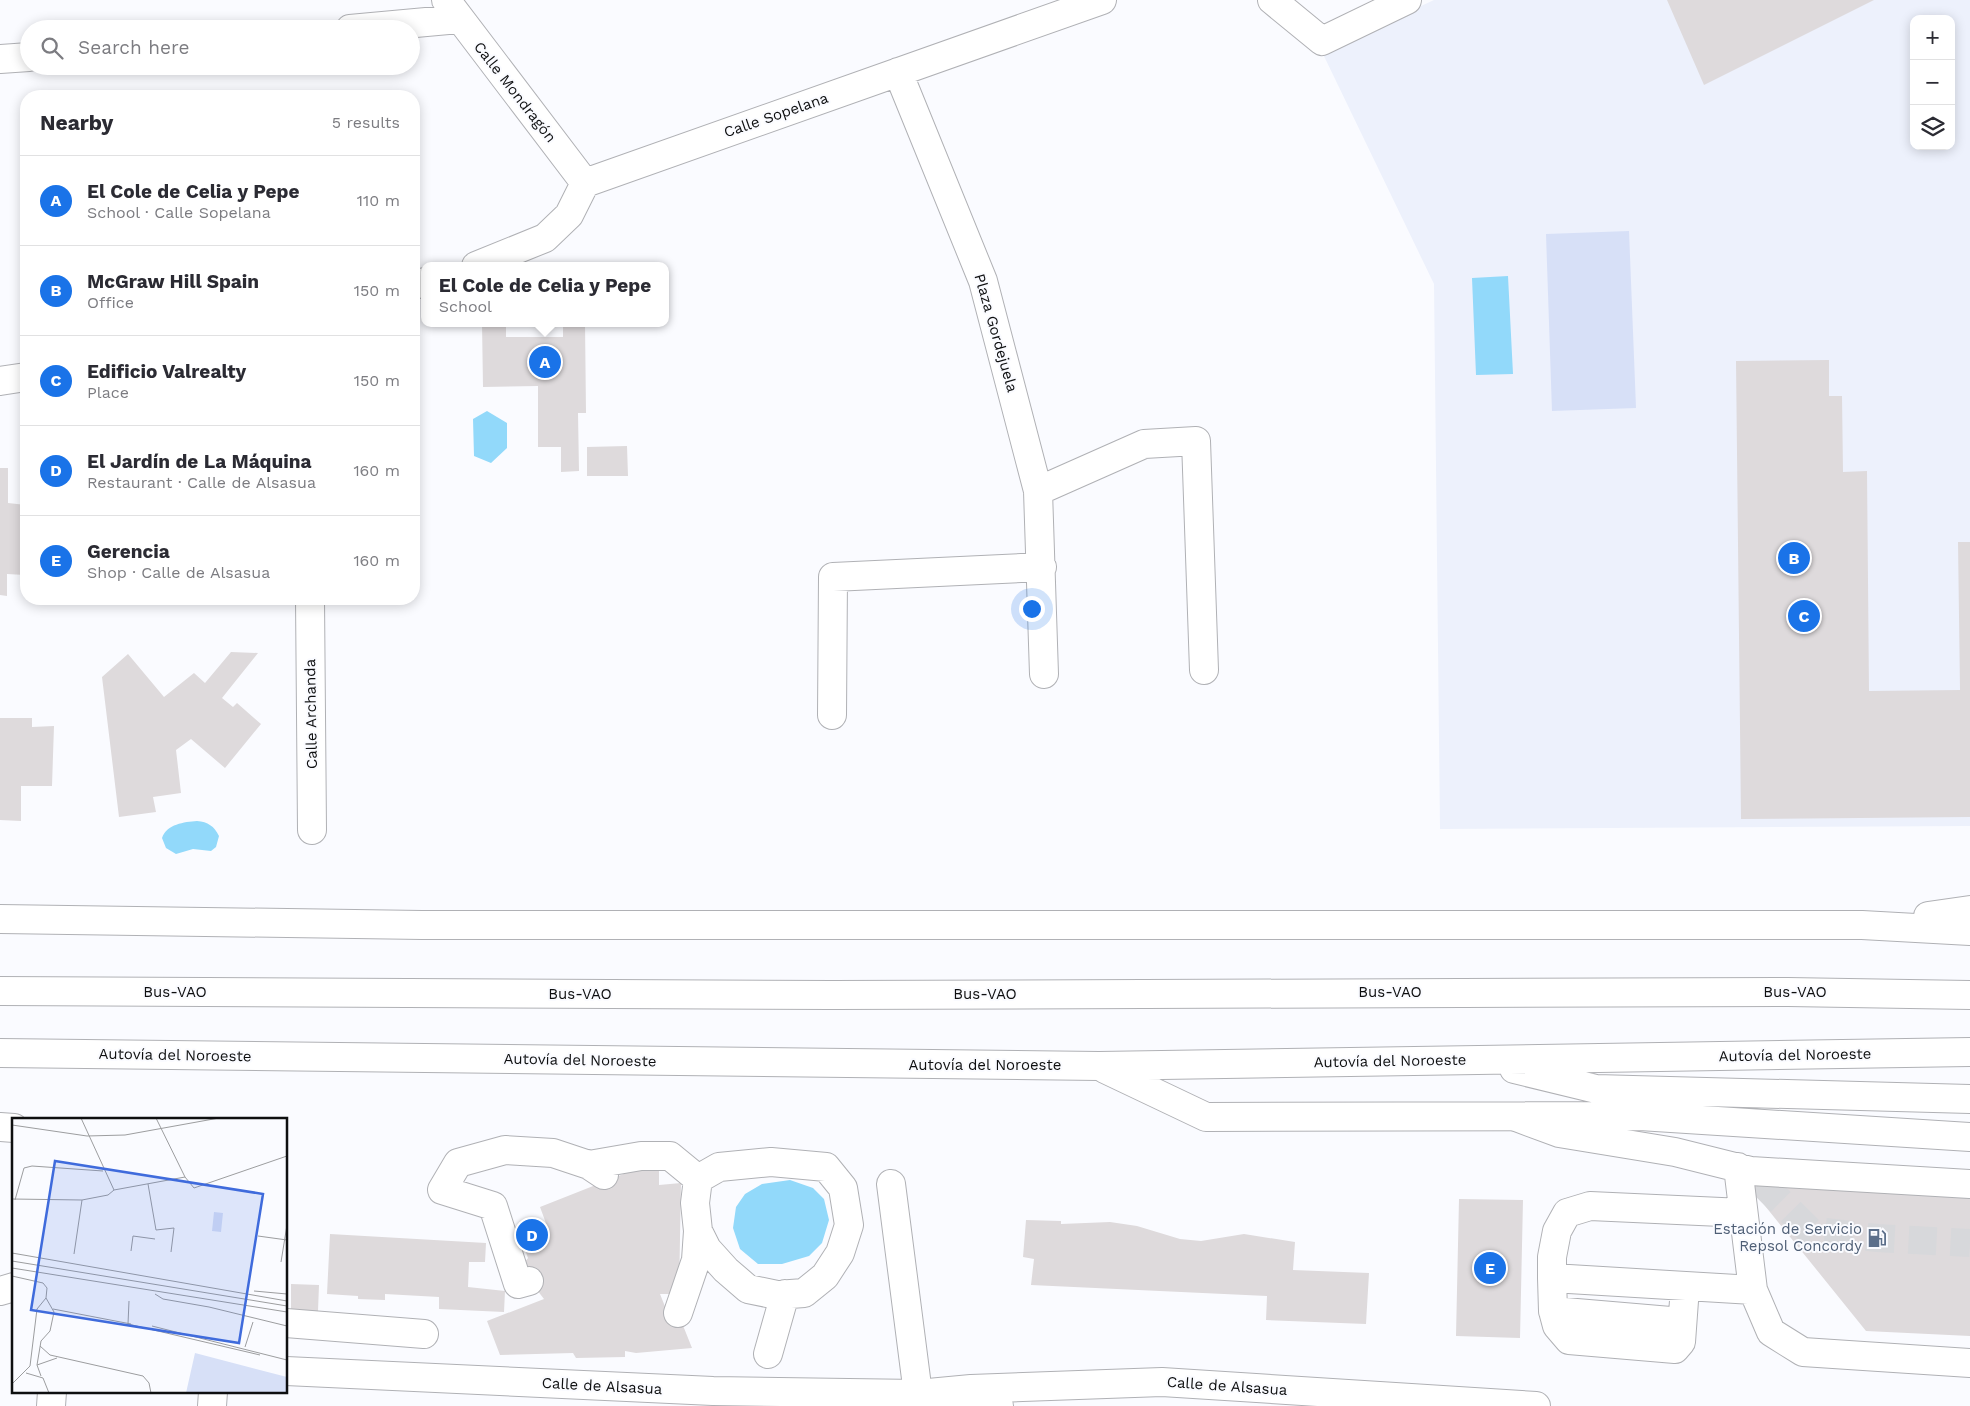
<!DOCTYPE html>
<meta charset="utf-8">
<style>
body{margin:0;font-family:"Work Sans",sans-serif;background:#f7f7f7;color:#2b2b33}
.controls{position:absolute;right:15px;top:15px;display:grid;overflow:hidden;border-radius:10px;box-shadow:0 2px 12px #0003}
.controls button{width:45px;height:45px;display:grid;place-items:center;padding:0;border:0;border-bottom:1px solid #e1e1e2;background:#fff;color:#2b2b33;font:25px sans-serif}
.you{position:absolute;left:1031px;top:608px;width:18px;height:18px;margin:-12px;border:4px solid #fff;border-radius:50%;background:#1a73e8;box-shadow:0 0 0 8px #1a73e833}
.badge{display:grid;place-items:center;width:32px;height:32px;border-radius:50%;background:#1a73e8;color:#fff;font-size:16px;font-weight:700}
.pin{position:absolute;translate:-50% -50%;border:2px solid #fff;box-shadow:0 1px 5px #0006}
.popup{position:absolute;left:421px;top:262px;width:248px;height:65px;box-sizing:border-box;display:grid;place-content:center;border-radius:10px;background:#fff;filter:drop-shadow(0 1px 4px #0005);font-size:16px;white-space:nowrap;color:#7c7c81}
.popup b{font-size:19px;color:#2b2b33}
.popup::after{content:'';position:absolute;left:50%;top:100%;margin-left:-10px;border:10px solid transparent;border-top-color:#fff}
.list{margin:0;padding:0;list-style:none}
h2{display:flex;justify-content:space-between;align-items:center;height:65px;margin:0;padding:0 20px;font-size:21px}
h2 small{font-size:16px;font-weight:400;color:#7c7c81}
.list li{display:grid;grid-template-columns:32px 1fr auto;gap:15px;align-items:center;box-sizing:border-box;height:90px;padding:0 20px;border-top:1px solid #e1e1e2}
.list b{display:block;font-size:19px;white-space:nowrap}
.list p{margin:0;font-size:16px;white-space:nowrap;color:#7c7c81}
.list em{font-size:16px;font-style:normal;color:#7c7c81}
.icon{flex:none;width:28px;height:28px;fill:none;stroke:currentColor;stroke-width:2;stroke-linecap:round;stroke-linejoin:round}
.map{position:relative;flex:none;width:1970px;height:1406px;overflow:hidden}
.search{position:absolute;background:#fff;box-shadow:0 2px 12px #0003;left:20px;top:20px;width:400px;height:55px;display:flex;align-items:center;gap:12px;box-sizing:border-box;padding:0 18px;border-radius:28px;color:#7c7c81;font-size:19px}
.panel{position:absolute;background:#fff;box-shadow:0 2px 12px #0003;left:20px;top:90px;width:400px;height:515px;border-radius:20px}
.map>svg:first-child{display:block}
.built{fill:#edf1fc;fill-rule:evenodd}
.green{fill:#d7e0f7}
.water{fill:#92d9fa}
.building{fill:#dedadc}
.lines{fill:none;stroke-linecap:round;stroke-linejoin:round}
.minor-tunnel{stroke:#d7d8db;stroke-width:28;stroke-dasharray:28 14;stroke-linecap:butt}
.minor-casing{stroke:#b0b1b5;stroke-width:30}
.highway-casing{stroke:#b0b1b5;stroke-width:30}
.minor{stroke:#fff;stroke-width:28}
.highway{stroke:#fff;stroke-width:28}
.labels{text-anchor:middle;stroke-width:4;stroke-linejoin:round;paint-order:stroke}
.street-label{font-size:15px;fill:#0e0f10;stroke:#fafbff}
.service-label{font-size:15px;fill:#4e5e75;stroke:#fafbff;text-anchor:end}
.inset-road{fill:none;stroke:#9c9d9f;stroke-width:1}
.view{fill:#3f6bdc;fill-opacity:0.15;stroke:#3f6bdc;stroke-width:2.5}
.inset-edge{fill:none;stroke:#0e0f10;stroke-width:2.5}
</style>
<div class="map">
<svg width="1970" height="1406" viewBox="0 0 1970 1406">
<rect width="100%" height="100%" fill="#fafbff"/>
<path class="built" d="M1434,0H1970V826L1440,829L1434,284L1322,52ZM1914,19H1951V146H1914Z"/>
<path class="green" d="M1629,231L1636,408L1552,411L1546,234Z"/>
<path class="water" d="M1508,276L1513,374L1476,375L1472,278Z
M487,411L507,423V448L491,463L474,456L473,419Z
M197,821C208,822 214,826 219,836L216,847L211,851L193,849L176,854L166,848L162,838C167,824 184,822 197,821Z
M790,1180L813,1188L824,1199L829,1220L822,1243L809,1256L782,1264H758L740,1249L733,1228L736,1207L745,1194L762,1184Z"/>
<path class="building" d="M1667,0H1874L1704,85Z
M482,323H506V337H563V323H585L586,413H578L579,471L561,472V447H538V386L483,387Z
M1829,360V396H1842L1843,472L1867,471L1869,691L1960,690L1958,542H1970V817L1741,819L1736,361Z
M627,446L628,476H587V447Z
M0,468H8V503L26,505L25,575L7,574V596L0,595Z
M231,652L258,653L222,698L233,707L237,703L261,724L225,768L191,739L176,750L181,793L153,797L156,812L119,817L102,677L128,654L164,697L194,673L205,683Z
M0,718H32V727L54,726L52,786H21V821L0,820Z
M659,1160V1185L681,1183L679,1294H660L666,1309L678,1313L692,1348L636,1353L625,1351V1357L576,1358L573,1353L500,1355L487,1321L544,1299L520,1268L528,1258L523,1244L550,1234L540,1207Z
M1749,1186L1970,1196V1336L1866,1331Z
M1459,1199L1523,1200L1520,1338L1456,1336Z
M1026,1220L1061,1221V1224L1110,1222L1137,1226L1180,1239L1201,1241L1244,1234L1295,1242L1293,1270L1369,1273L1366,1324L1266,1320L1267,1296L1031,1285L1034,1259L1023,1257Z
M330,1234L486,1243L485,1262H469L468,1287L505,1291L504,1312L439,1309V1297L385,1294V1300L358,1299V1296L327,1294Z
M291,1284L319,1285L318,1311H291Z"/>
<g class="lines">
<path class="minor-tunnel" d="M1761,1182L1809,1230L1877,1238L1970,1243"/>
<g class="minor-casing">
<path id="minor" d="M446,0L585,183
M1272,0L1322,41L1407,0
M350,29L459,19
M0,59L29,57
M898,72L983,281L1038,491L1144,444L1196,441L1204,670
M476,266L545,238L569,215L585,183L1102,0
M414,285L425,282
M0,381L26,377
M1038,491L1044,674
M310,599L312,830
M832,715L833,577L1042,567
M1516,1117L1559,1133L1675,1152L1751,1171L1970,1184
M0,1127L14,1128
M589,1165L641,1156H670L698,1179L719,1167L771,1162L826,1167L843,1188L849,1225L840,1253L825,1276L804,1293L777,1295L748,1289L726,1270L707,1249L698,1231L695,1203L698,1179
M1738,1167L1753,1290L1771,1332L1803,1352L1970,1363
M891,1184L918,1394
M1552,1278L1753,1290
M529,1281L518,1284L493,1206L442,1190L458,1163L505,1150L553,1153L589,1165L604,1175
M1685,1287L1681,1342L1675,1349L1569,1340L1557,1326L1553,1311L1552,1278V1257L1557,1231L1567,1213L1590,1206L1743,1213
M0,1291L14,1287
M1553,1311L1682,1322
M678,1313L696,1260L698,1231
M286,1323L424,1334
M768,1354L785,1294
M286,1371L713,1391L918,1394L971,1389L1162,1382L1536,1406
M51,1406L52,1392
M212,1406L213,1392"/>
</g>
<g class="highway-casing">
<path id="highway" d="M1928,916L1970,910
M0,919L422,925H1862L1970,931
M0,991L832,995L1788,992L1970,995
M0,1053L1099,1066L1970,1052
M1105,1069L1206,1117L1640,1116L1970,1137
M1514,1069L1596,1089L1970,1099
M918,1394L999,1406"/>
</g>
<use href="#minor" class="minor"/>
<use href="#highway" class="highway"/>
</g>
<defs>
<g id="fuel-bare" transform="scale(1.5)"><path d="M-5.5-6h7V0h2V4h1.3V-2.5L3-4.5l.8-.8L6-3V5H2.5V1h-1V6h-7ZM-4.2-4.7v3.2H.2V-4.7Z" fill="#5c6f8a" stroke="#fafbff" stroke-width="2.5" paint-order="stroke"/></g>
</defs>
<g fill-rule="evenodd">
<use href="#fuel-bare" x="1877" y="1238"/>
</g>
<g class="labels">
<g class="street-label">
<text transform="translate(515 92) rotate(52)" y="5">Calle Mondragón</text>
<text transform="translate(776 115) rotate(-19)" y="5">Calle Sopelana</text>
<text transform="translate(996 333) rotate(74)" y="5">Plaza Gordejuela</text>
<text transform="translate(311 714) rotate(-91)" y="5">Calle Archanda</text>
<text x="175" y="997">Bus-VAO</text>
<text x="1390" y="997">Bus-VAO</text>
<text x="1795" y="997">Bus-VAO</text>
<text x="580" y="999">Bus-VAO</text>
<text x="985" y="999">Bus-VAO</text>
<text transform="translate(175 1055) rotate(1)" y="5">Autovía del Noroeste</text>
<text transform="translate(1795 1055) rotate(-1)" y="5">Autovía del Noroeste</text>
<text transform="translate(580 1060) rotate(1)" y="5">Autovía del Noroeste</text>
<text transform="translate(1390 1061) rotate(-1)" y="5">Autovía del Noroeste</text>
<text x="985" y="1070">Autovía del Noroeste</text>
<text transform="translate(602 1386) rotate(3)" y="5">Calle de Alsasua</text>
<text transform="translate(1227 1386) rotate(4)" y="5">Calle de Alsasua</text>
</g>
<g class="service-label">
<text x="1862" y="1234">Estación de Servicio<tspan x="1862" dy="17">Repsol Concordy</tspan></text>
</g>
</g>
<g transform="translate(12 1118)">
<rect width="275" height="275" fill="#fafbff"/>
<path d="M202,94L211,95L209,114L200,113ZM183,235L275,259V275H174Z" fill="#d7e0f7"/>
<path class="inset-road" d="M69,0L102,72M144,0L173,59L182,70L275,38M0,7L75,18L113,17L207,0M136,66L144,112L162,110L159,134M0,81L70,82L96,77L102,72L173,59M3,82L12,50L20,48L91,53M246,118L275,122M119,133L121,118L143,121M0,135L275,183M62,136L70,82M0,143L275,188M269,144L275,107M0,150L275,194M0,158L31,165L35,170L34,180M242,173L275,176M143,176L151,181L197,189L275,208M41,191L119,206M116,206L117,183M116,206L248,237M140,208L275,242M28,228L38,237L131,258L137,265L139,275M233,229L241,204M25,247L45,240M14,255L31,260L37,275M29,258L25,247L29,223L38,213L42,194L34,180M0,266L18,248L25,191L34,180"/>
<path class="view" d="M43,43L251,76L227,225L19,192Z"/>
<rect width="275" height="275" class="inset-edge"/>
</g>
</svg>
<div class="controls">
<button>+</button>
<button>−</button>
<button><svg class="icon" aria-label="layers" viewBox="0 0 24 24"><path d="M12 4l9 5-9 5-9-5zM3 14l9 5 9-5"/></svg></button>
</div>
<div class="you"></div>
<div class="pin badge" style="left:545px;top:362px">A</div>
<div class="popup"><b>El Cole de Celia y Pepe</b>School</div>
<div class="pin badge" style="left:1794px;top:558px">B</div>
<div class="pin badge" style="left:1804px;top:616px">C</div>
<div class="pin badge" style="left:532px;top:1235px">D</div>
<div class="pin badge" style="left:1490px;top:1268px">E</div>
<div class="search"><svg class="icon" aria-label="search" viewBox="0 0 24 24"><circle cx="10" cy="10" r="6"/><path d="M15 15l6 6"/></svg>Search here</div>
<section class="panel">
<h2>Nearby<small>5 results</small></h2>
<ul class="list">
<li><span class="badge">A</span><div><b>El Cole de Celia y Pepe</b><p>School · Calle Sopelana</p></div><em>110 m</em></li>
<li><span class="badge">B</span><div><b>McGraw Hill Spain</b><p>Office</p></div><em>150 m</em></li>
<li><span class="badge">C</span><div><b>Edificio Valrealty</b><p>Place</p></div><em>150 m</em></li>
<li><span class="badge">D</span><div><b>El Jardín de La Máquina</b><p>Restaurant · Calle de Alsasua</p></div><em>160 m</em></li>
<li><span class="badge">E</span><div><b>Gerencia</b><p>Shop · Calle de Alsasua</p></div><em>160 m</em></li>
</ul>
</section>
</div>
